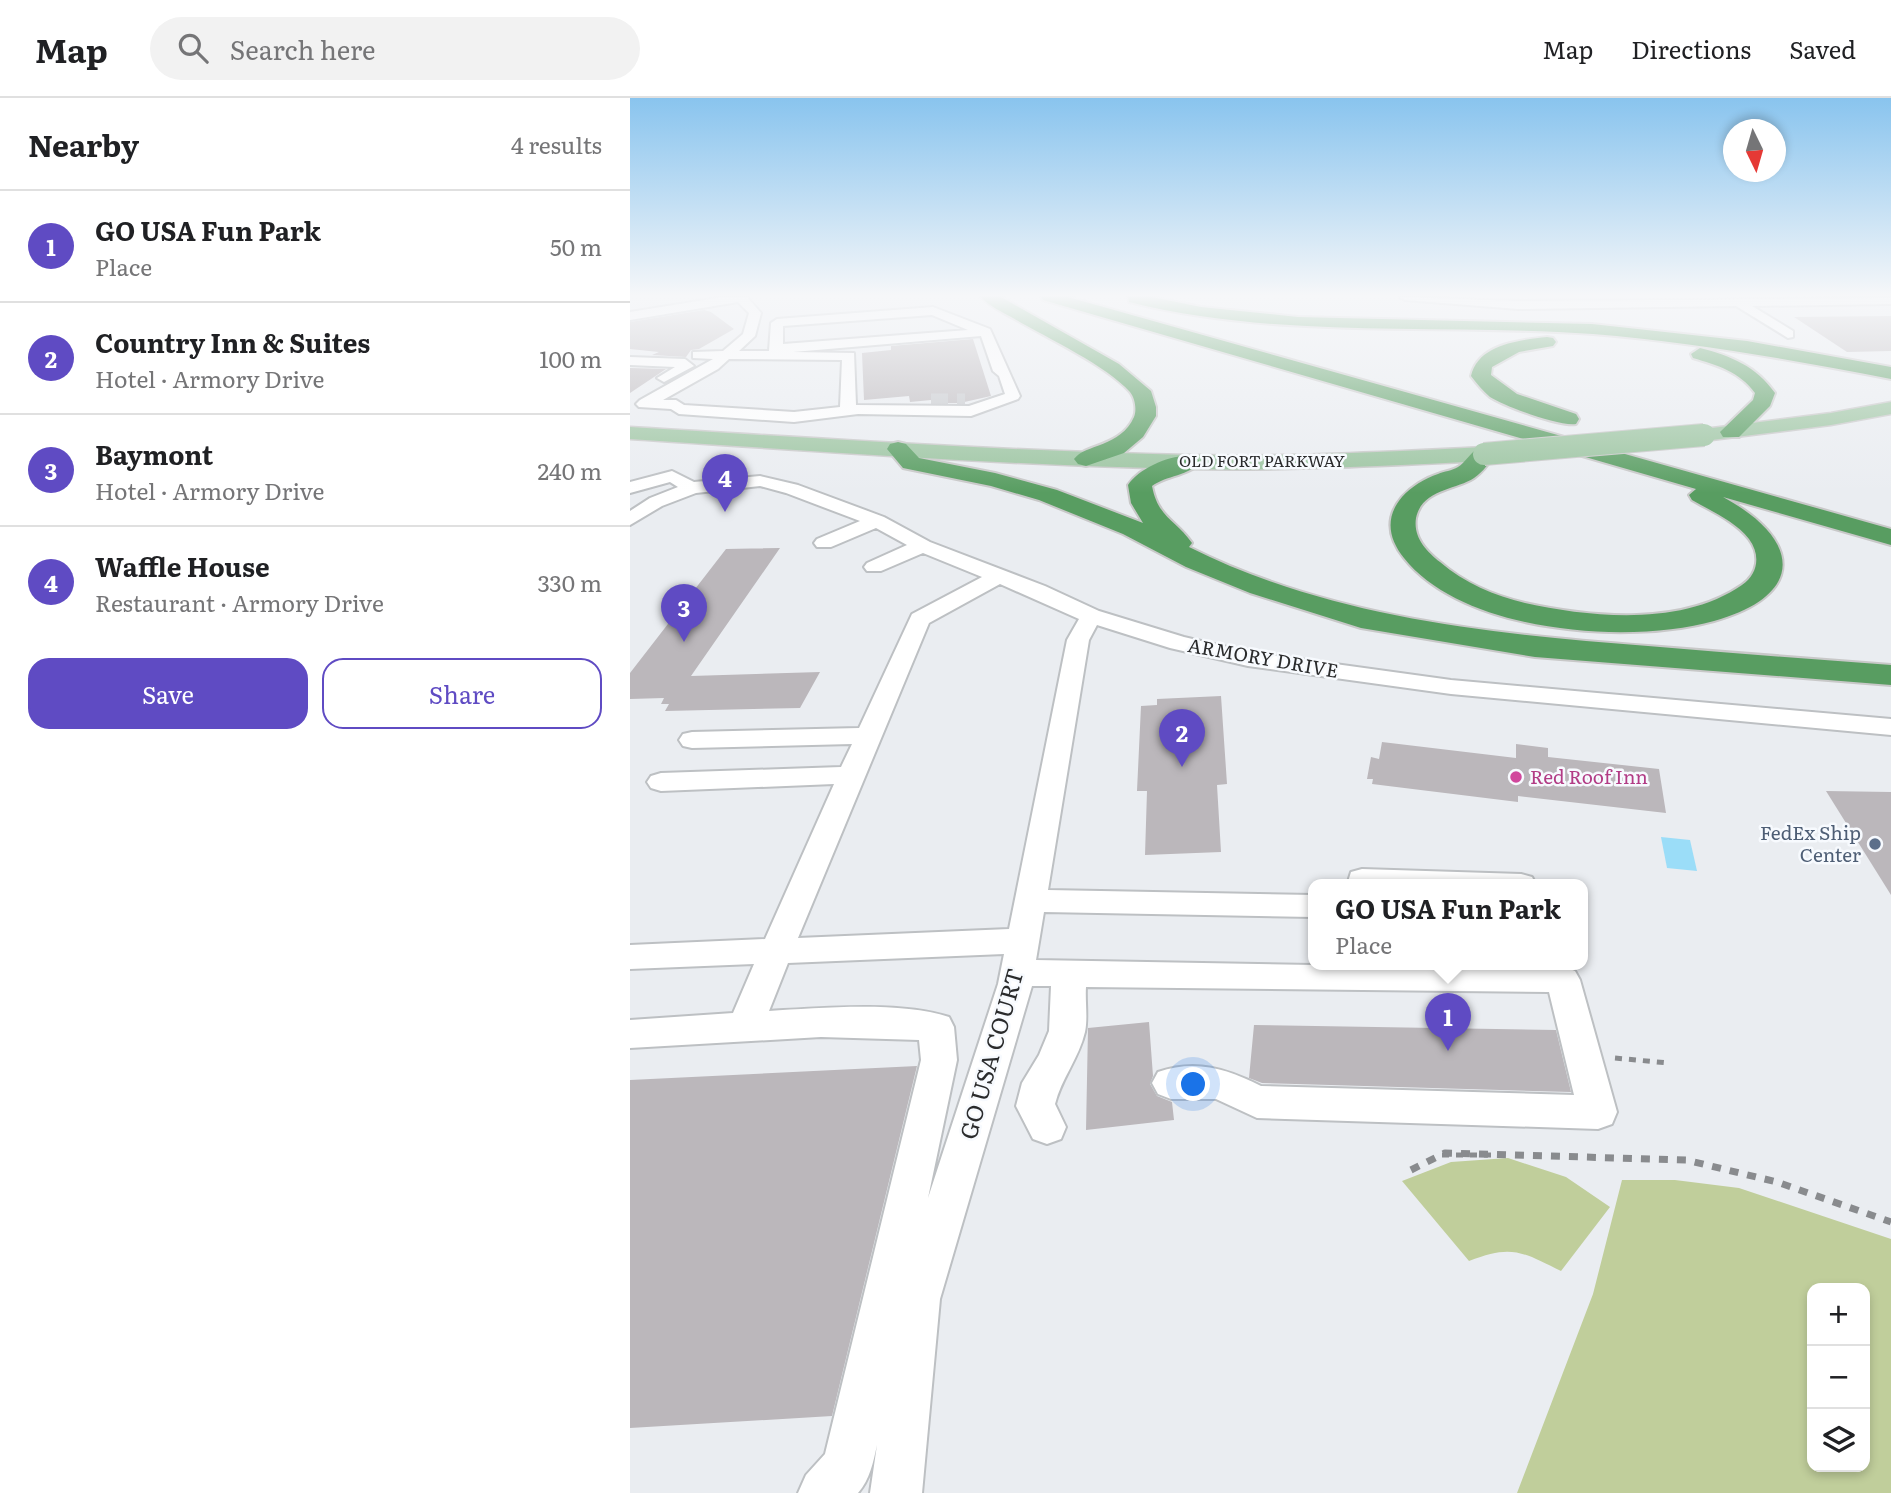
<!DOCTYPE html>
<meta charset="utf-8">
<style>
body{margin:0;font-family:Literata,serif;background:#f2f2f2;color:#202124}
.controls{position:absolute;right:21px;bottom:21px;display:grid;overflow:hidden;border-radius:14px;box-shadow:0 4px 10px #0003}
.controls button{width:63px;height:63px;display:grid;place-items:center;padding:0;border:0;border-bottom:2px solid #e0e0e0;background:#fff;color:#202124;font:35px sans-serif}
.compass{position:absolute;left:1093px;top:21px;width:63px;height:63px;border-radius:50%;background:#fff;box-shadow:0 4px 10px #0003;rotate:175deg}
.you{position:absolute;left:564px;top:987px;width:24px;height:24px;margin:-18px;border:5px solid #fff;border-radius:50%;background:#1a73e8;box-shadow:0 0 0 10px #1a73e833}
.badge{display:grid;place-items:center;width:46px;height:46px;border-radius:50%;background:#5f4bc3;color:#fff;font-size:23px;font-weight:700}
.pin{position:absolute;translate:-50% -58px;filter:drop-shadow(0 2px 4px #0008)}
.pin::after{content:'';position:absolute;top:37px;width:24px;height:21px;background:inherit;clip-path:polygon(0 0,100% 0,50% 100%)}
.popup{position:absolute;left:678px;top:781px;width:280px;height:91px;box-sizing:border-box;display:grid;place-content:center;border-radius:14px;background:#fff;filter:drop-shadow(0 2px 5px #0005);font-size:23px;white-space:nowrap;color:#757577}
.popup b{font-size:26px;color:#202124}
.popup::after{content:'';position:absolute;left:50%;top:100%;margin-left:-14px;border:14px solid transparent;border-top-color:#fff}
.list{margin:0;padding:0;list-style:none}
h2{display:flex;justify-content:space-between;align-items:center;height:91px;margin:0;padding:0 28px;font-size:30px}
h2 small{font-size:23px;font-weight:400;color:#757577}
.list li{display:grid;grid-template-columns:46px 1fr auto;gap:21px;align-items:center;box-sizing:border-box;height:112px;padding:0 28px;border-top:2px solid #e0e0e0}
.list b{display:block;font-size:26px;white-space:nowrap}
.list p{margin:0;font-size:23px;white-space:nowrap;color:#757577}
.list em{font-size:23px;font-style:normal;color:#757577}
.actions{display:flex;gap:14px;padding:21px 28px}
.actions a{flex:1;padding:16px 0;border:2px solid #5f4bc3;border-radius:21px;text-align:center;font-size:24px;color:#5f4bc3}
.actions .main{background:#5f4bc3;color:#fff}
.icon{flex:none;width:38px;height:38px;fill:none;stroke:currentColor;stroke-width:2;stroke-linecap:round;stroke-linejoin:round}
.map{position:relative;flex:none;width:1261px;height:1395px;overflow:hidden}
header{display:flex;align-items:center;gap:42px;box-sizing:border-box;height:98px;padding:0 35px;background:#fff;border-bottom:2px solid #e0e0e0}
header strong{font-size:33px}
nav{display:flex;gap:38px;margin-inline-start:auto;font-size:24px}
.search{width:490px;height:63px;background:#f2f2f2;display:flex;align-items:center;gap:18px;box-sizing:border-box;padding:0 24px;border-radius:38px;color:#757577;font-size:26px}
main{display:flex}
aside{flex:1;background:#fff}
.map>svg:first-child{display:block}
.green{fill:#c0ce9b;fill-rule:evenodd}
.water{fill:#9bddf8}
.building{fill:#bbb7bb}
.lines{fill:none;stroke-linecap:round;stroke-linejoin:round}
.minor-tunnel{stroke:#c4c6ca;stroke-width:17;stroke-dasharray:17 9;stroke-linecap:butt}
.minor-casing{stroke:#bdc0c3;stroke-width:4}
.major-casing{stroke:#c8c8c8;stroke-width:3}
.highway-casing{stroke:#c8c8c8;stroke-width:4}
.path-far1{stroke:#898b8e;stroke-width:5;stroke-dasharray:7 7;stroke-linecap:butt}
.path{stroke:#898b8e;stroke-width:7;stroke-dasharray:9 9;stroke-linecap:butt}
.minor{fill:#fff;fill-rule:evenodd}
.major{fill:#9bc4a0;fill-rule:evenodd}
.highway{fill:#589d61;fill-rule:evenodd}
.major-bridge-casing{stroke:#c8c8c8;stroke-width:24;stroke-linecap:butt}
.major-bridge{stroke:#9bc4a0;stroke-width:22}
.hotel-dot{fill:#d1479c;stroke:#f7fafe;stroke-width:2.5}
.service-dot{fill:#5c6f8a;stroke:#f7fafe;stroke-width:2.5}
.labels{text-anchor:middle;stroke-width:5;stroke-linejoin:round;paint-order:stroke}
.far-street-label{font-size:16px;fill:#2a2b2c;stroke:#f7fafe}
.street-label{font-size:19px;fill:#2a2b2c;stroke:#f7fafe}
.hotel-label{font-size:19px;fill:#b23c85;stroke:#f7fafe;text-anchor:start}
.service-label{font-size:19px;fill:#4e5e75;stroke:#f7fafe;text-anchor:end}
.near-street-label{font-size:23px;fill:#2a2b2c;stroke:#f7fafe}
</style>
<header>
<strong>Map</strong>
<div class="search"><svg class="icon" aria-label="search" viewBox="0 0 24 24"><circle cx="10" cy="10" r="6"/><path d="M15 15l6 6"/></svg>Search here</div>
<nav><a>Map</a><a>Directions</a><a>Saved</a></nav>
</header>
<main>
<aside>
<h2>Nearby<small>4 results</small></h2>
<ul class="list">
<li><span class="badge">1</span><div><b>GO USA Fun Park</b><p>Place</p></div><em>50 m</em></li>
<li><span class="badge">2</span><div><b>Country Inn &amp; Suites</b><p>Hotel · Armory Drive</p></div><em>100 m</em></li>
<li><span class="badge">3</span><div><b>Baymont</b><p>Hotel · Armory Drive</p></div><em>240 m</em></li>
<li><span class="badge">4</span><div><b>Waffle House</b><p>Restaurant · Armory Drive</p></div><em>330 m</em></li>
</ul>
<div class="actions"><a class="main">Save</a><a>Share</a></div>
</aside>
<div class="map">
<svg width="1261" height="1395" viewBox="0 0 1261 1395">
<rect width="100%" height="100%" fill="#eaedf1"/>
<path class="green" d="M878,1060L936,1079L980,1109L931,1173C892,1154 882,1146 839,1163L772,1083L821,1064Z
M992,1082H1045L1109,1090L1261,1141V1395H887L963,1196ZM1182,1190H1235V1369H1182Z"/>
<path class="water" d="M1031,739L1060,742L1067,773L1037,770Z"/>
<path class="building" d="M74,212L81,214L104,231L69,251L61,252L56,259L22,257L29,254L0,251V224Z
M1261,218V253L1217,254L1164,219Z
M343,241L361,298L330,305H301V302L280,304L279,298L234,302L232,255L261,252V248Z
M0,270L36,271L0,295Z
M150,450L61,578L190,574L170,610L35,613L39,606H31L34,600L0,601V575L96,451Z
M591,598L597,686L587,687L591,754L515,757L517,693H507L511,608L527,607V601Z
M752,644L886,660V646L918,650V659L1029,671L1036,715L888,698V704L742,686L743,681H737L741,659L749,661Z
M1196,693L1261,694V797Z
M519,924L523,978L520,986L527,998L542,1004L544,1022L456,1032L458,930Z
M624,927L926,932L941,994L632,985L619,980Z
M287,968L202,1318L0,1330V982Z"/>
<g class="lines">
<path class="minor-tunnel" d="M301,304H335"/>
<g class="minor-casing">
<path id="minor" d="M93,199H117L131,215L125,238L109,253H139L141,225L147,221L303,209L360,231L390,298L388,301L341,318L228,316L164,324L49,316L41,311L9,309L6,306L10,302L83,261L63,260V254L93,253L113,236L119,215L108,204L0,222V214ZM302,217L338,232L153,246V228ZM351,238L363,273L369,278L375,296L339,308L226,307L224,255L163,254ZM99,261L212,262L210,309L164,314L54,307L46,302H33L88,271Z
M770,199L888,203L1261,200V206L1122,208L1163,233V239L1158,240L1106,208L888,211L775,202Z
M0,259L55,261L64,268L34,284L27,280L45,269L0,267Z
M42,373L64,384L130,378L168,387L254,419L300,444L415,488L469,513L554,539L618,554L821,582L1261,621V637L821,596L618,568L540,550L467,527L459,542L418,792L683,797V819L414,814L406,862L683,867H930L945,873L950,882L987,1014L982,1026L968,1031L627,1020L586,1001H541L528,996L522,985L528,974C566,961 597,971 631,988L944,997L919,894L456,889C455,903 458,920 455,934C449,960 431,981 425,1006L436,1029L431,1041L417,1046L403,1041L386,1008L392,985L409,957L419,933L421,888H402L310,1201L292,1395H240L247,1347C243,1365 240,1381 228,1395H168L176,1377L195,1356L291,962L289,942L191,939L0,950V922L103,915L124,866L0,871V847L135,841L204,686L31,693L21,690L17,684L21,678L31,675L211,669L222,646L62,650L53,648L49,642L53,636L62,634L229,630L282,516L352,479L293,455L251,473H237L234,469L237,465L277,447L246,430L201,449H187L184,445L187,441L230,423L156,395L130,388L66,395L32,408L0,427V413L20,400L48,389L40,384L0,395V384ZM370,486L449,521L437,542L379,831L168,840L299,525ZM374,856L368,886L298,1100L327,962L324,929L319,919C271,903 190,910 139,913L158,865Z
M732,771L891,776L902,779L906,787H717L721,774Z"/>
</g>
<g class="major-casing">
<path id="major" d="M1261,304V316L1201,327L1074,343L1067,341L1063,337L1067,333L1074,331L1201,315Z
M0,329C185,340 371,353 557,357C656,359 755,354 854,349L862,351L865,356L862,361L854,363C755,368 656,373 557,371C371,367 185,353 0,341Z"/>
</g>
<g class="highway-casing">
<path id="highway" d="M351,199H371L489,266L521,293L526,309V318L513,339L494,355L456,368L448,366L444,361C455,346 491,349 504,319C507,312 505,300 500,294C476,267 415,239 383,220C372,214 359,208 351,199Z
M411,199H438L1261,431V447L1093,399C1171,441 1177,497 1084,523C999,547 833,535 774,460C758,440 755,419 772,399C781,389 795,380 808,376C814,373 822,373 828,369C835,365 840,355 847,351C852,348 857,350 862,351L865,356C860,364 853,374 844,380C826,392 792,391 786,420C783,439 796,453 810,464C834,485 865,498 895,505C963,520 1053,528 1112,487C1128,476 1131,457 1119,441C1105,423 1081,413 1062,402L1059,397L1066,391L413,202Z
M498,199H522L571,209L668,219L962,226L1117,243L1261,269V281C1162,262 1063,244 963,236C808,225 652,242 499,204Z
M917,239L923,240L926,244L923,248L889,254L862,269L861,277L887,296L946,316L949,321L946,326C930,329 874,308 860,299C853,293 847,286 841,278C848,246 890,242 917,239Z
M1070,250C1101,258 1126,268 1145,295L1140,308L1109,339H1093L1090,334L1123,302L1125,295C1110,274 1087,267 1063,260L1061,256Z
M268,344L276,346L289,360L365,375L427,392L513,425L501,405L498,387C510,369 545,354 566,359L570,364C561,377 535,378 522,388C528,420 546,422 562,445L559,449C700,520 862,536 1018,548C1099,555 1180,561 1261,567V587L905,559L731,530L620,495L556,469L493,436L409,402L361,388L273,370L257,351L260,346Z"/>
</g>
<path class="path-far1" d="M985,960L1038,965
M812,1057H874"/>
<path class="path" d="M781,1072L815,1055L1056,1062L1147,1084L1261,1124"/>
<use href="#minor" class="minor"/>
<use href="#major" class="major"/>
<use href="#highway" class="highway"/>
<g class="major-bridge-casing">
<path id="major-bridge" d="M854,356L1074,337"/>
</g>
<use href="#major-bridge" class="major-bridge"/>
</g>
<linearGradient id="sky" x2="0" y2="1"><stop stop-color="#89c4ee"/><stop offset="0.5" stop-color="#f6f7f9"/><stop offset="1" stop-color="#f6f7f9" stop-opacity="0"/></linearGradient>
<rect width="1261" height="395" fill="url(#sky)"/>
<circle class="hotel-dot" cx="886" cy="679" r="7"/>
<circle class="service-dot" cx="1245" cy="746" r="7"/>
<g class="labels">
<g class="far-street-label">
<text x="632" y="369">OLD FORT PARKWAY</text>
</g>
<g class="street-label">
<text transform="translate(633 560) rotate(10)" y="7">ARMORY DRIVE</text>
</g>
<g class="hotel-label">
<text x="900" y="686">Red Roof Inn</text>
</g>
<g class="service-label">
<text x="1231" y="742">FedEx Ship<tspan x="1231" dy="22">Center</tspan></text>
</g>
<g class="near-street-label">
<text transform="translate(362 956) rotate(-74)" y="8">GO USA COURT</text>
</g>
</g>
</svg>
<div class="controls">
<button>+</button>
<button>−</button>
<button><svg class="icon" aria-label="layers" viewBox="0 0 24 24"><path d="M12 4l9 5-9 5-9-5zM3 14l9 5 9-5"/></svg></button>
</div>
<svg class="compass" viewBox="-18 -18 36 36"><path d="M0-13l5 13h-10z" fill="#e53935"/><path d="M0 13l5-13h-10z" fill="#757577"/></svg>
<div class="you"></div>
<div class="pin badge" style="left:818px;top:953px">1</div>
<div class="popup"><b>GO USA Fun Park</b>Place</div>
<div class="pin badge" style="left:552px;top:669px">2</div>
<div class="pin badge" style="left:54px;top:544px">3</div>
<div class="pin badge" style="left:95px;top:414px">4</div>
</div>
</main>
